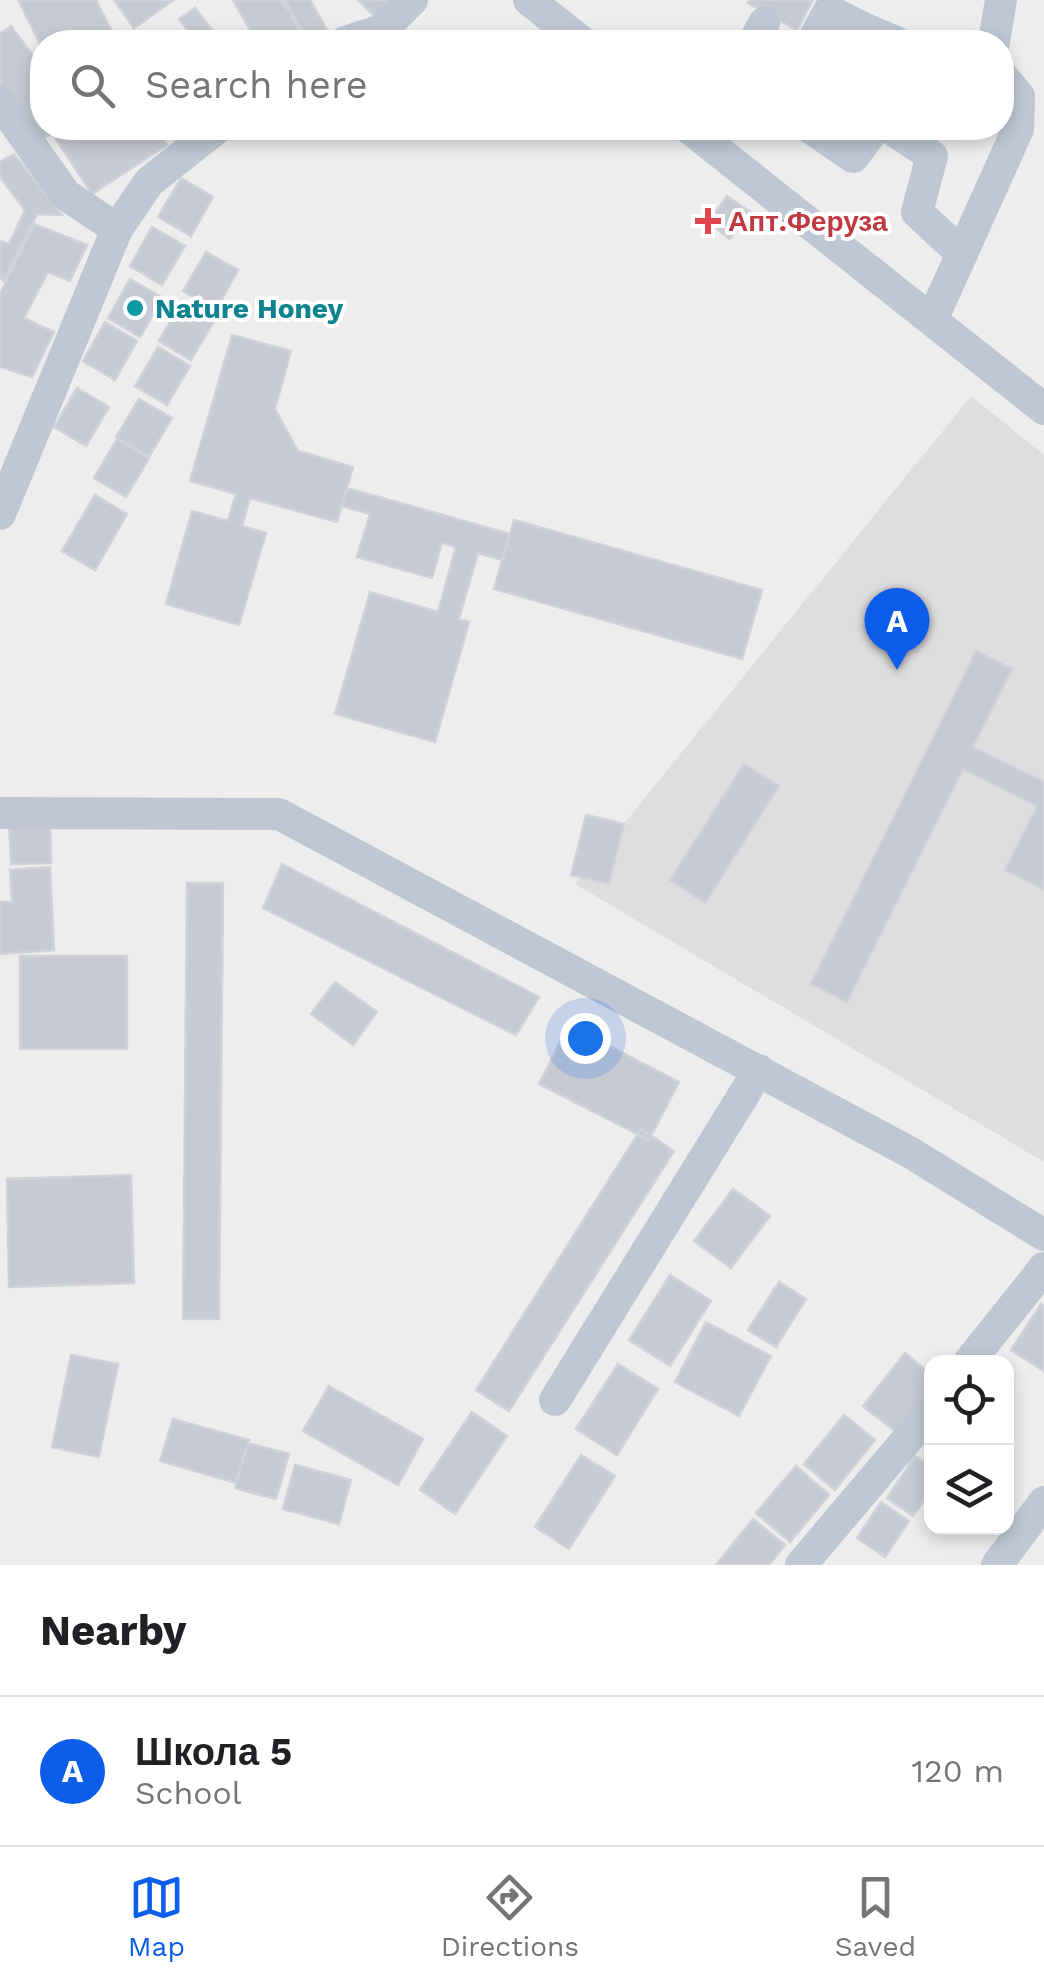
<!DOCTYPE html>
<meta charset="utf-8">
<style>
body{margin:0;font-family:"Work Sans",sans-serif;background:#f6f6f6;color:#202124}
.controls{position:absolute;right:30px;bottom:30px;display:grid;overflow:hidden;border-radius:20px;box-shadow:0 5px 15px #0003}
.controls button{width:90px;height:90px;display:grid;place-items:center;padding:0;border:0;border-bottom:2px solid #e0e0e0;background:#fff;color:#202124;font:50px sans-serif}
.you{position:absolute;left:585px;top:1038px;width:35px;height:35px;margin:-25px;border:8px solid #fff;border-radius:50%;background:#1a73e8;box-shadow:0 0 0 15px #1a73e833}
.badge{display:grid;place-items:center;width:65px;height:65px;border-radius:50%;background:#0c5de9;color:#fff;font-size:32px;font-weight:700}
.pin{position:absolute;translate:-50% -82px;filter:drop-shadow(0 2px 5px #0008)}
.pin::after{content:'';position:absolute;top:52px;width:35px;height:30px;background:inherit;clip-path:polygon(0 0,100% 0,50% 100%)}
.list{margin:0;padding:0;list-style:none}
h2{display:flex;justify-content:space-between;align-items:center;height:130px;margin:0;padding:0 40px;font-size:42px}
h2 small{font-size:32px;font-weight:400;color:#757577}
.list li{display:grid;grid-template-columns:65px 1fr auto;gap:30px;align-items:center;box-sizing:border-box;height:150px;padding:0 40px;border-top:2px solid #e0e0e0}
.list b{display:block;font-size:38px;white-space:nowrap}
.list p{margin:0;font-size:32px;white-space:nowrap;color:#757577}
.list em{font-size:32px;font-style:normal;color:#757577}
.icon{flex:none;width:55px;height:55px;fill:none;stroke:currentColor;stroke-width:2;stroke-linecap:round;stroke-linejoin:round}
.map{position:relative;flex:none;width:1044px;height:1565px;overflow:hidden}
.search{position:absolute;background:#fff;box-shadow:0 5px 15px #0003;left:30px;right:30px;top:30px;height:110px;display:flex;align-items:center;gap:25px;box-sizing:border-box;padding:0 35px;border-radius:40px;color:#757577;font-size:38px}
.sheet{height:280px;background:#fff}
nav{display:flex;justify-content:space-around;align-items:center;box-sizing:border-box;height:140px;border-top:2px solid #e0e0e0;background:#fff;font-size:28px;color:#757577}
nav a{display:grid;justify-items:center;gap:5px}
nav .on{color:#0c5de9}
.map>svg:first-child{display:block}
.education{fill:#e0ddde}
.building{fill:#c8cad3;stroke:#d0d2d9;stroke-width:2.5}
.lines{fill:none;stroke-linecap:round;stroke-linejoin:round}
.minor{stroke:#bec7d3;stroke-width:32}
.health-dot{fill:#e0444e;stroke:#fff;stroke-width:4}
.culture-dot{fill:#0f9aa8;stroke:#fff;stroke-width:4}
.labels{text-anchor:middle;stroke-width:8;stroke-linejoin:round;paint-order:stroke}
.health-label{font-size:28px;font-weight:bold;fill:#be3a42;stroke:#fff;text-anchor:start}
.culture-label{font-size:28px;font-weight:bold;fill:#0d838f;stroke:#fff;text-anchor:start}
</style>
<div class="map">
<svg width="1044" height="1565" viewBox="0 0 1044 1565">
<rect width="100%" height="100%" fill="#efecec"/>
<path class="education" d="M971,396L1044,455V1162L575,884Z"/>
<path class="building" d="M18,0H96L113,34L98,42H42V48Z
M114,0H174L134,28Z
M233,0H282L306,42H257Z
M285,0H310L334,42H308Z
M358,0H405L382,24Z
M750,0H813L797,30L748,3Z
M195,8L222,42H197L179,19Z
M11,26L42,68V128H58L40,141L0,87V34Z
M74,128H155L167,145L92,194L56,139Z
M169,128H202L177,142Z
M14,154L62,215L37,214L4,281L0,278V241L9,244L25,210L0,177V162Z
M181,178L213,197L191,236L158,217Z
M727,196L750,212L730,239L708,222Z
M34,224L87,245L70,281L48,272L24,318L54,332L32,377L0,367V294Z
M152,227L185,246L162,285L130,266Z
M206,252L238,270L216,310L183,291Z
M130,279L163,298L140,337L108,318Z
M181,302L214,321L191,360L159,341Z
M105,322L137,341L115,380L83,361Z
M232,335L291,351L275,409L298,451L353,467L337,522L250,498L242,526L266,533L239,625L166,604L192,511L228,521L236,494L190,481Z
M158,347L190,366L167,405L135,386Z
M77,388L109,407L86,446L54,427Z
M139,399L172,418L149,457L116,437Z
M117,439L149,458L126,497L94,478Z
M347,488L510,534L502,560L478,553L459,619L469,622L435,742L335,714L370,592L438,612L456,547L442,543L432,578L357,557L370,514L341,506Z
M95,495L127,514L95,570L62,551Z
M514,520L762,590L742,659L494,589Z
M976,651L1012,669L973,747L1044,782V889L1005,870L1037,806L963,769L847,1002L811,984Z
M744,764L779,786L705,903L670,880Z
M586,815L624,824L609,884L571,875Z
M50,821L51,863L11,864L9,822Z
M282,864L539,997L516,1035L263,908Z
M50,867L54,950L0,954V902H12L10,870Z
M187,883H223L219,1319H183Z
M20,956H127V1049H20Z
M335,982L377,1012L353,1045L311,1014Z
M569,1025L679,1082L649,1140L539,1084Z
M641,1129L674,1151L509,1411L476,1390Z
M131,1175L134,1283L9,1287L7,1179Z
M733,1189L770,1216L731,1268L694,1241Z
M670,1275L711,1301L670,1366L629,1340Z
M779,1282L806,1299L776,1347L748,1330Z
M1041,1304L1044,1306V1371L1011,1350Z
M706,1322L771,1356L739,1416L675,1382Z
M905,1353L932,1375V1389L897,1433L863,1406Z
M71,1355L118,1364L99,1457L52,1447Z
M618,1364L658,1389L617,1455L576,1429Z
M329,1386L423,1439L398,1485L303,1431Z
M472,1412L507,1436L455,1514L420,1490Z
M844,1415L875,1440L835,1490L804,1464Z
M173,1419L249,1440L236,1483L160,1461Z
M248,1443L289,1454L276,1499L235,1488Z
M581,1455L615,1476L569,1549L535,1527Z
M915,1456L932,1468V1488L913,1516L887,1498Z
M295,1465L351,1480L339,1524L283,1509Z
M796,1466L829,1495L790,1542L756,1513Z
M881,1502L909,1521L885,1557L857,1538Z
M753,1519L785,1545L769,1565H716Z"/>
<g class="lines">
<path class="minor" d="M529,0L582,42
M345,42L382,30L412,0
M754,42L764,23
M812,42L829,11L863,28
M855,42L863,28L896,42
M994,42L1001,0
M0,102L66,195L117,229
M689,128L1044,409
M811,128L853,157L875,128
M890,128L932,156L917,212L962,254
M932,320L1018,129L1019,96L1002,76
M0,514L117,229L149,182L217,128
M0,813L279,814L911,1153L1044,1235
M969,1362L1044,1268
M555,1400L759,1070
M801,1565L932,1410
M997,1565L1044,1502"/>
</g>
<path class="health-dot" d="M703 206h10v10h10v10h-10v10h-10v-10h-10v-10h10z"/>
<circle class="culture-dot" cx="135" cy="308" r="10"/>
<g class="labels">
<g class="health-label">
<text x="728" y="231">Апт.Феруза</text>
</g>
<g class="culture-label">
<text x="155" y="318">Nature Honey</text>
</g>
</g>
</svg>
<div class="controls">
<button><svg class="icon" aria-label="locate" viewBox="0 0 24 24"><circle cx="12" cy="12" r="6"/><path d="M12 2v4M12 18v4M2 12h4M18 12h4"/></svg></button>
<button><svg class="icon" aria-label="layers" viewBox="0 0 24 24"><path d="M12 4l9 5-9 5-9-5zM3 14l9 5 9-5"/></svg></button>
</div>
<div class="you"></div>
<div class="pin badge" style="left:897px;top:670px">A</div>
<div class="search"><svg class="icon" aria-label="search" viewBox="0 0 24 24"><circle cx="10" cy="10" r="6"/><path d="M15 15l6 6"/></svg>Search here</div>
</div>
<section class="sheet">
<h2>Nearby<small></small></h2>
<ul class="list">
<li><span class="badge">A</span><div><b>Школа 5</b><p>School</p></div><em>120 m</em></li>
</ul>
</section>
<nav>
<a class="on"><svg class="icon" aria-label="map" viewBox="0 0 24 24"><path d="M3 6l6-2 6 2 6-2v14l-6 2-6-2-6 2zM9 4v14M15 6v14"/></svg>Map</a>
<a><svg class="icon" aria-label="directions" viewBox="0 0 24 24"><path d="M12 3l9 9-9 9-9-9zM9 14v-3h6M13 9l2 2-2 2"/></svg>Directions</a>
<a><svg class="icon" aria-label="saved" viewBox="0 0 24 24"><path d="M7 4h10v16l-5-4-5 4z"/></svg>Saved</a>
</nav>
